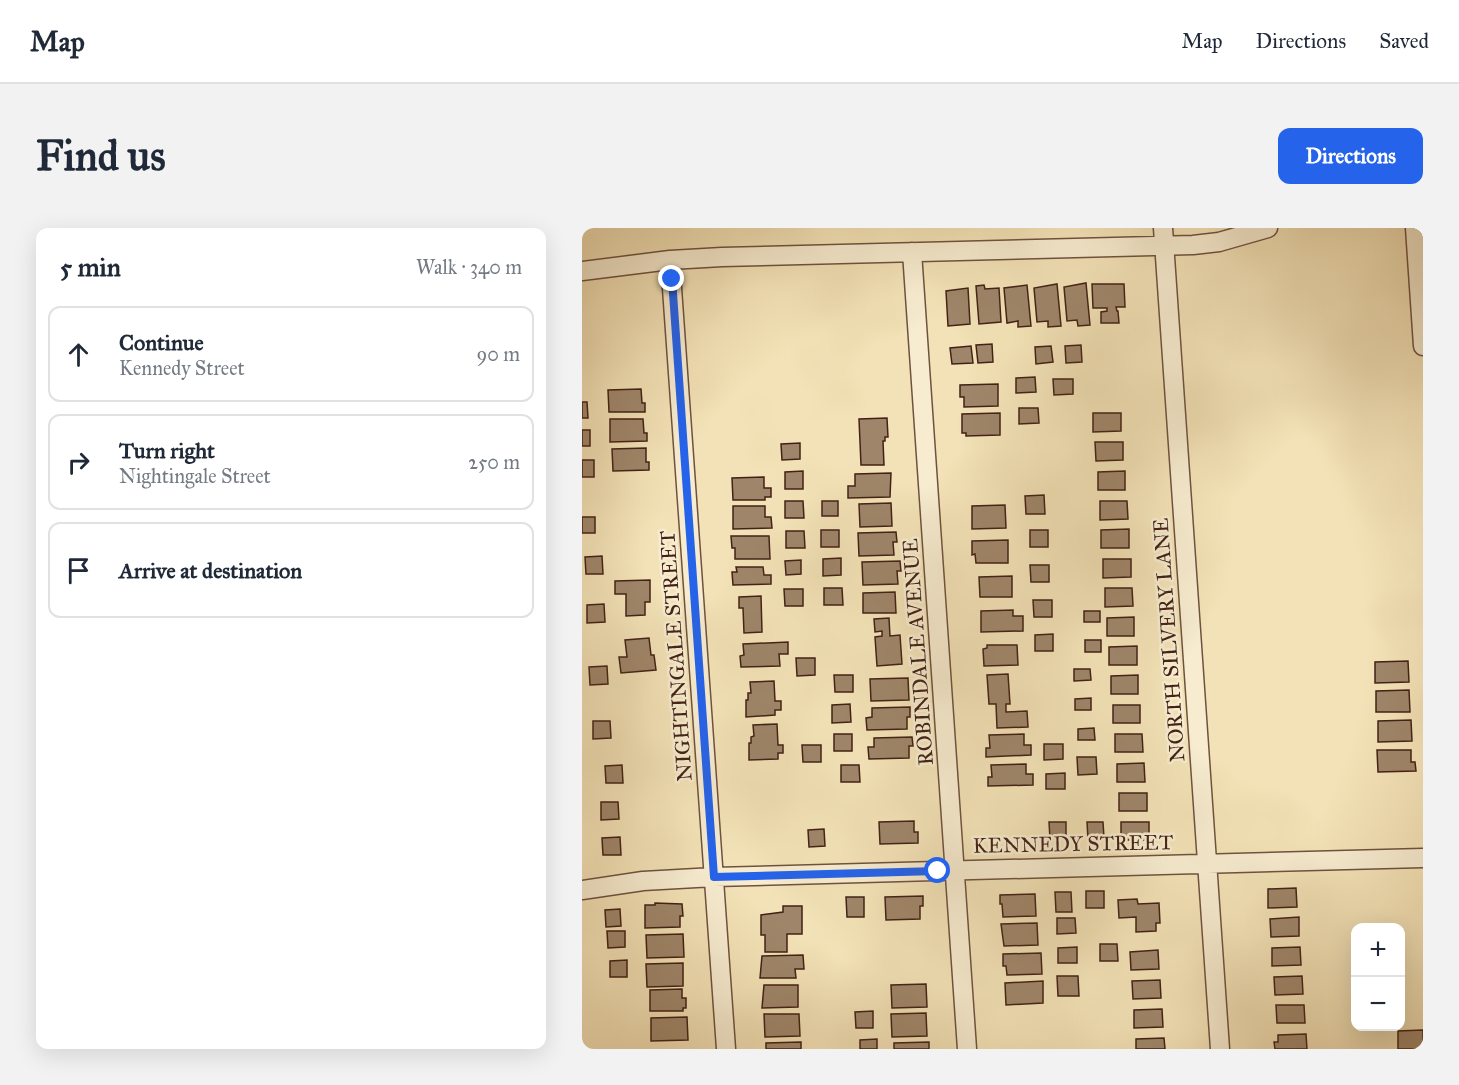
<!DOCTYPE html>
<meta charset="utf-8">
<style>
body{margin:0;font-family:"IM FELL Great Primer",serif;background:#f2f2f3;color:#1f2937}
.controls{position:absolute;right:18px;bottom:18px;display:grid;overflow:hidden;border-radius:12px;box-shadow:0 6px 24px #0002}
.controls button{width:54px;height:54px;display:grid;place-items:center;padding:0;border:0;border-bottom:2px solid #e0e1e3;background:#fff;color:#1f2937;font:30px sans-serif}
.stop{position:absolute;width:18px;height:18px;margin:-14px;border:4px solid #2563eb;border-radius:50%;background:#fff}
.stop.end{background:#2563eb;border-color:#fff;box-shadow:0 2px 6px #0008}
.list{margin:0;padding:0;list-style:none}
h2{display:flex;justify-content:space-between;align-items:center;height:78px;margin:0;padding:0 24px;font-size:26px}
h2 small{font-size:20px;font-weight:400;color:#747a83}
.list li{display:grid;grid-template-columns:39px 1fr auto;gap:18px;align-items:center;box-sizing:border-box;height:96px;margin:0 12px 12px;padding:0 12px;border:2px solid #e0e1e3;border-radius:12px}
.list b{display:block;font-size:22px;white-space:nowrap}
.list p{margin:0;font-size:20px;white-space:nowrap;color:#747a83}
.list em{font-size:20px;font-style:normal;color:#747a83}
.icon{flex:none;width:33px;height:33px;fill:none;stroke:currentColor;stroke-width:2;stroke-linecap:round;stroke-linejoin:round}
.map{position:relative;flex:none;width:841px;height:821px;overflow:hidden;border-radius:12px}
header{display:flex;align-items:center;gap:36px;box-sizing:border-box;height:84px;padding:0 30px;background:#fff;border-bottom:2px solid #e0e1e3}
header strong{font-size:28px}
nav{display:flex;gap:33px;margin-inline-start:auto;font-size:21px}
.intro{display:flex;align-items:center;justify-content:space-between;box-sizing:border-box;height:144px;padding:0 36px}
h1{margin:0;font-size:42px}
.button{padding:15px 27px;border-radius:12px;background:#2563eb;color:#fff;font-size:21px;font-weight:700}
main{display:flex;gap:36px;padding:0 36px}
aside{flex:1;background:#fff;border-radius:12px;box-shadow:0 6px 24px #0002}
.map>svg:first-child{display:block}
.building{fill:#9f866a;stroke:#432216;stroke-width:1.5}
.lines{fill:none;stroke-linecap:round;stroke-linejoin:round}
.minor-casing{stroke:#6f523e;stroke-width:21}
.minor{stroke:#f7ecd0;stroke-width:18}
.route{stroke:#2563eb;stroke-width:8}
.labels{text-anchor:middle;stroke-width:5;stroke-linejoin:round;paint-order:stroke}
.street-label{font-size:21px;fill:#432216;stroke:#f7ecd0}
</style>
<header>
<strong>Map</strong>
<nav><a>Map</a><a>Directions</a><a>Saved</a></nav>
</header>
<div class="intro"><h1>Find us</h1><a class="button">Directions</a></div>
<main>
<aside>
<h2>5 min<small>Walk · 340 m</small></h2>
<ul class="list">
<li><svg class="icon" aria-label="ahead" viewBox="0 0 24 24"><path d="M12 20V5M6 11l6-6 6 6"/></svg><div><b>Continue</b><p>Kennedy Street</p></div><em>90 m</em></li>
<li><svg class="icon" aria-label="right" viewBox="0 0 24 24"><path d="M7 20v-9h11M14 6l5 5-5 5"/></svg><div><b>Turn right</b><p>Nightingale Street</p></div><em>250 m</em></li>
<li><svg class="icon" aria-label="arrive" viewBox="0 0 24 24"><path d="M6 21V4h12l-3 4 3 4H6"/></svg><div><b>Arrive at destination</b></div></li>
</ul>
</aside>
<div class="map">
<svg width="841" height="821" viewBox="0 0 841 821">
<rect width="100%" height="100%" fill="#f3e2b7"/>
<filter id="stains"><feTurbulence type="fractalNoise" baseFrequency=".00333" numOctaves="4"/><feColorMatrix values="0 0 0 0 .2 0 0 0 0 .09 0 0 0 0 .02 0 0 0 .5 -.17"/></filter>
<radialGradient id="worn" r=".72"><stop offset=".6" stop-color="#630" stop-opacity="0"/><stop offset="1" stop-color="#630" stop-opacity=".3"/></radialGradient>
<path class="building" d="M504,55L508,97L496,98L495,92L485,93L482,59Z
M475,56L479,98L466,99V93L455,94L452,60Z
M510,56H542L543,79H534L535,83H536L537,95H519V84L525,83V80H511Z
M402,57L403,61L417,60L419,94L397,96L394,58Z
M445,57L449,98L436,99V93L425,95L422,60Z
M386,60L388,96L366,98L364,63Z
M410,116L411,134L396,135L394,117Z
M499,117L500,134L484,135L483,118Z
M389,118L391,135L370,136L368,120Z
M469,118L471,134L454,136L453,119Z
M453,149L454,164L434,165V150Z
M471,151H491V166L472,167Z
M416,156V178L382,179V169H378V157Z
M59,161L60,175H63V184H27L26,162Z
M0,174H5L6,190H0Z
M437,180H456L457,195L437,196Z
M418,185V207L384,208V205H380V186Z
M511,185H539V203L511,204Z
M305,190L306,209H303V213H301L302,237H279L277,191Z
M28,191H61L62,205H65V213L28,214Z
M0,202H8V218H0Z
M513,214H541V232L514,233Z
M218,215V231L200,232L199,216Z
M64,220V234H67V242L31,243L30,221Z
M0,232H12V249H0Z
M221,243V261H203V244Z
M543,243V262H516V244Z
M309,245L308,269L266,270V258H273V246Z
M182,249V260H189V269H183V272H151L150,250Z
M462,267L463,286H444L443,268Z
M203,273H221L222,290H203Z
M240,273H256V288H240Z
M518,273H545L546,291L518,292Z
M309,275L310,298L278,299L277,276Z
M423,277L424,300L390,301V278Z
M151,278H183V289H189L190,300L151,301Z
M0,289H13V305H0Z
M547,301V320H519V302Z
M239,302H257V319H239Z
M448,302H466V319H448Z
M204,303H222L223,320H204Z
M314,304L315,314H311L312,327L277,328L276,305Z
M149,308H187L188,331H153V320H150Z
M426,312V335H394L393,326L390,327V313Z
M20,328L21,346H4L3,329Z
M259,330V347L241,348V331Z
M521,331H549V349L521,350Z
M219,332V346L204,347L203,333Z
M318,333L319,343H315L316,356L281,357L280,334Z
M448,337H467V354H449Z
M154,339H181L182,347H189V356L151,357L150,344H155Z
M430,348V369H398L397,349Z
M68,352V374H63V387L44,388V366H33V353Z
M242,360H260L261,377H242Z
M523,360H550L551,378L523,379Z
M202,361H221V378H203Z
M313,364L314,385H281V365Z
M179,368L180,404L162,405L161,380H157V369Z
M451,372H470V389H452Z
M22,376L23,394L5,395V377Z
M431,382V388H441V403L399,404V383Z
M502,383H518V394H502Z
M552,389V408H525V390Z
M307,390L308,408L318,407L320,436L295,438L293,409L300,408V403L293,404L292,391Z
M471,406V423H453V407Z
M67,410L69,427H72L74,442L39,445L37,429H45L43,412Z
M503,412H519V424H503Z
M206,414V426H197L198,438L159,439L158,428L162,427L161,416Z
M405,417H435L436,437L402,438L401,421L405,420Z
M555,418V437H527V419Z
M214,430H233V447L215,448Z
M826,433L827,454L793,455V434Z
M25,438L26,456L8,457L7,439Z
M492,441H508L509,452L492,453Z
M426,446L428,476H424V484L445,483L446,499L415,500L414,476H407L405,447Z
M252,447H271V464H253Z
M556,447V466H529V448Z
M326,450L327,472L289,473L288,451Z
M192,453L193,473H199V482H193V487L164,489V472H166V465H169L168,454Z
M827,462L828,484H794V463Z
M509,470V482H493V471Z
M268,476L269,494L250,495V477Z
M531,477H558V495H531Z
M328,479V489H325V501L285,502L284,490L290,489V480Z
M829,492L830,513L796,514V493Z
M11,493H28L29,510L11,511Z
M195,496L196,517H201V525H196V531L167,532V515H169V509L172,508L171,497Z
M512,500L513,512H496V501Z
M252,506H270V523H252Z
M442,506V517H449V527L404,529V520H408L407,507Z
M533,506H560L561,524H533Z
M330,509L331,518H327V530L287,531L286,519H292V510Z
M462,516H481V531L462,532Z
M220,517H239V534H221Z
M795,522H829V534H833L834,543L796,544Z
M495,529H514L515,546L496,547Z
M562,535L563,554H535V536Z
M444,536V546H451V557L406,558V549H410L409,537Z
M40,537L41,555H24L23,538Z
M259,537H277L278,554H259Z
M483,545V561H464V546Z
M537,565H565V583H537Z
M19,574H36L37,591L19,592Z
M332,593V604H336V615L298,616L297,594Z
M467,594H484V610L468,611Z
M505,594H521L522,610L506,611Z
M539,594H567V612H539Z
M242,601L243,618L227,619L226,602Z
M38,609L39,627H21L20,610Z
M714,660L715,679L686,680V661Z
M504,663H522V680H504Z
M473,664H489L490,684H474Z
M453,666L454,688L421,689L420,676H418V667Z
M341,668V678H338V691L304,692L303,669Z
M264,669H282V689H265Z
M555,671L556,676L577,675L578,695H574V703L554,704V689L537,690L536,672Z
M73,675L100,676L101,688H98V699L63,700V677H73Z
M201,678H220V706H205V724H183V707H179V687L201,684Z
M38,681L39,698L24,699L23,682Z
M717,689V708L689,709L688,691Z
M475,690H493L494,705L475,706Z
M455,695L456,717L422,718L419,696Z
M25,703H43V719L26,720Z
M101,706L102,729L65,730L64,707Z
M518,716H535L536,733H518Z
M495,719V735H476V720Z
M718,719L719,737L690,738V720Z
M576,722L577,741L549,742L548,724Z
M459,725L460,746L425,747L424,738H421V726Z
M221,727L222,741H213L214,750H178L180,728Z
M45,732V749H28V733Z
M101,735V758L65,759L64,736Z
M475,748H496L497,768H476Z
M720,748L721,766L693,767L692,749Z
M578,752L579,770L551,771L550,753Z
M461,753V775L424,777L423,755Z
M344,756L345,779L310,780L309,757Z
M182,757H216V779L180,780Z
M100,761V770H104V780H101V783H68V762Z
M694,777H722L723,795H695Z
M580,781L581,799L552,800V782Z
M291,783V800H274L273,784Z
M344,785L345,808L310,809L309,786Z
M182,786H217L218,808L183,809Z
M105,789L106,812L69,813V790Z
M841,802V821H816V803Z
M724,806L725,821H693L692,814H696V807Z
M582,810L583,821H554V811Z
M295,811V821H278V812Z
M219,814V821H184V815Z
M347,814V821H312V815Z"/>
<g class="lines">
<g class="minor-casing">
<path id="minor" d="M581,0L638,821
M833,0L841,118
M330,24L385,821
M88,32L144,821
M0,43L88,32L140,29L611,17L637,14L686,0
M0,662L61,653L132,649L841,630"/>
</g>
<use href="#minor" class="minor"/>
</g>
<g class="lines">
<path class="route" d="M90,51L132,649L356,643"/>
</g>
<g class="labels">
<g class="street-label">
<text transform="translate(587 412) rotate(-94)" y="7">NORTH SILVERY LANE</text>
<text transform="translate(336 424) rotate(-94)" y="7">ROBINDALE AVENUE</text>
<text transform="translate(94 428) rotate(-94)" y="7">NIGHTINGALE STREET</text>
<text transform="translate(491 616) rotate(-1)" y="7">KENNEDY STREET</text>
</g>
</g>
<rect width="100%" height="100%" filter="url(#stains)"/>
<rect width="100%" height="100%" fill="url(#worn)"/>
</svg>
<div class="controls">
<button>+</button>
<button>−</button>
</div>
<div class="stop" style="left:356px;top:643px"></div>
<div class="stop end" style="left:90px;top:51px"></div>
</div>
</main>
